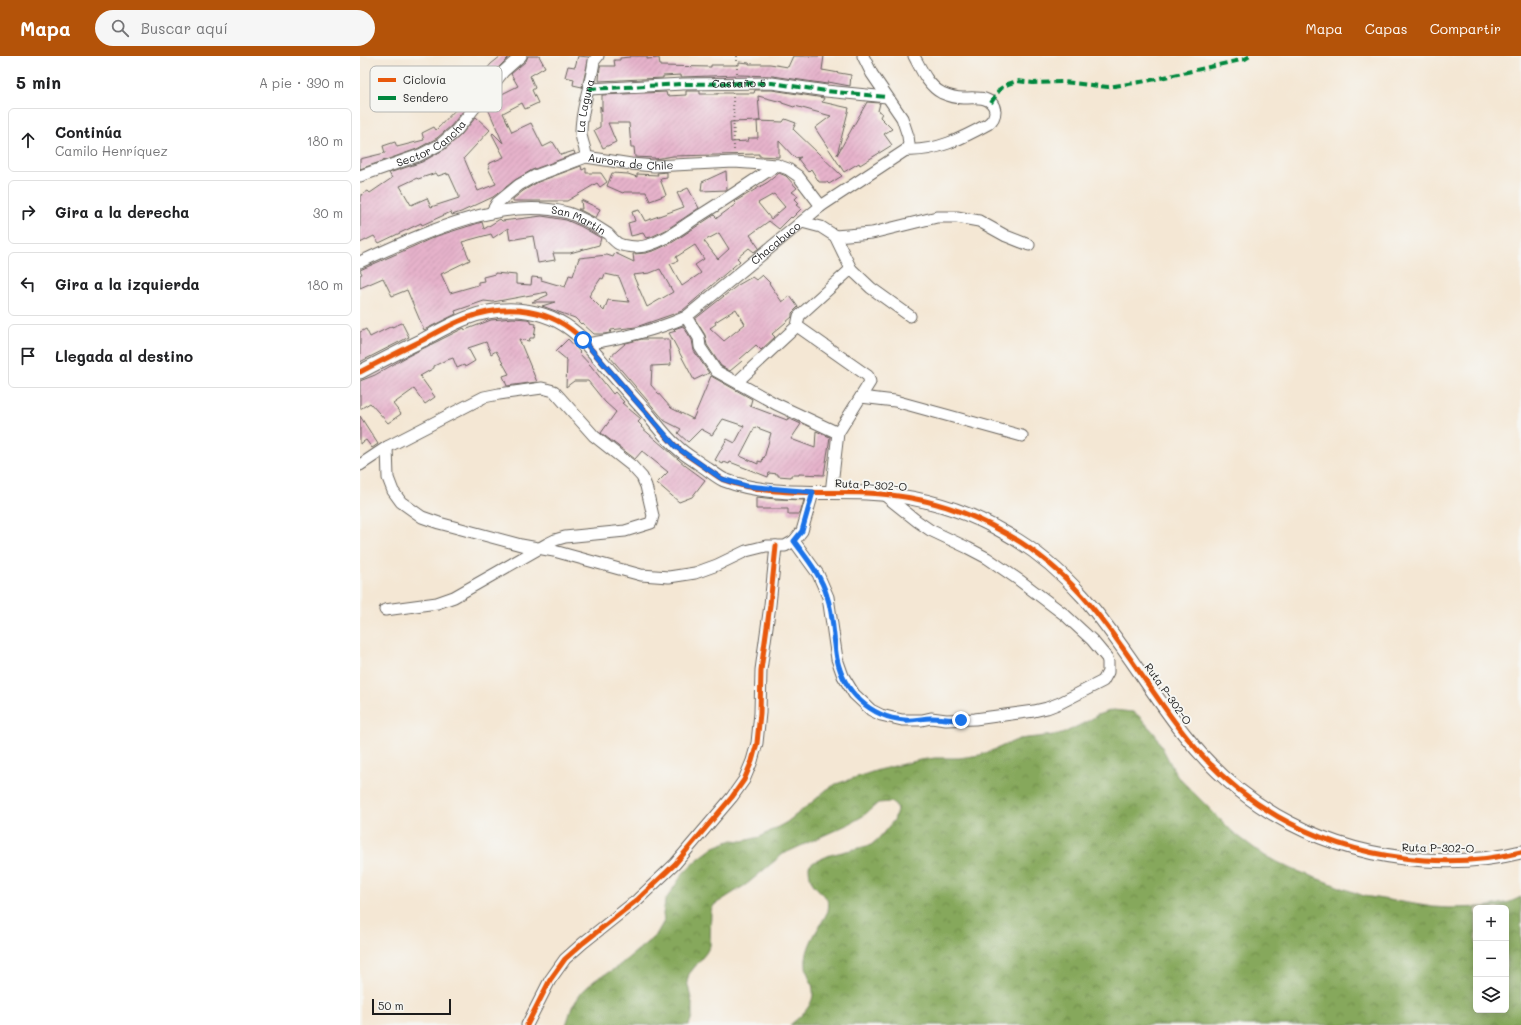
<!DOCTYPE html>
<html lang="es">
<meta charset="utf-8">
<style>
body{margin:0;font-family:Mali,sans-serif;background:#f6f6f6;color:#202124}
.controls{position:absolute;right:12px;bottom:12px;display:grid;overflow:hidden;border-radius:6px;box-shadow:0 2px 10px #0003}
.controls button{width:36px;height:36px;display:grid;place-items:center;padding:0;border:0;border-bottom:1px solid #e0e0e0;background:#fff;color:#202124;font:20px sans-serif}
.scale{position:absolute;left:12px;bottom:10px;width:79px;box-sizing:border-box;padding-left:4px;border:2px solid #1c1c1c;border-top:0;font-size:11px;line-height:14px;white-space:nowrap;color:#1c1c1c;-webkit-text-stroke:3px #f6f6f2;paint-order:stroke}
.stop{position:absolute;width:12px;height:12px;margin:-9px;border:3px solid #1a73e8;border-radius:50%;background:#fff}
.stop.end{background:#1a73e8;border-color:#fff;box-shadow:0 1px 4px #0008}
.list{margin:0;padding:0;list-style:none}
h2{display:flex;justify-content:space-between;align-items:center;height:52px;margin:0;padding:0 16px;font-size:17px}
h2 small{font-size:13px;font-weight:400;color:#757577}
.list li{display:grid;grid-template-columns:26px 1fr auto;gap:12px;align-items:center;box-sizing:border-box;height:64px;margin:0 8px 8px;padding:0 8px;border:1px solid #e0e0e0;border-radius:6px}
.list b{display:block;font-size:15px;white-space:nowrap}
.list p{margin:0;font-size:13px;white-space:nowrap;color:#757577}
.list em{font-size:13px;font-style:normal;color:#757577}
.icon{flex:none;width:22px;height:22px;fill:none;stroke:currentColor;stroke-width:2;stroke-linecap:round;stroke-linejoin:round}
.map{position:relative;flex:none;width:1161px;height:969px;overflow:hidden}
header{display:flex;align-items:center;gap:24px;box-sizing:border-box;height:56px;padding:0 20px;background:#b45309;color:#fff}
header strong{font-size:19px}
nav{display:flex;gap:22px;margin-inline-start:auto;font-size:14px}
.search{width:280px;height:36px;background:#f6f6f6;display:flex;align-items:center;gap:10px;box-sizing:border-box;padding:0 14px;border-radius:22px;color:#757577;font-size:15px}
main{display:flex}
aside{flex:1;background:#fff}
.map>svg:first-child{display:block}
.forest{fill:url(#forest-crowns);stroke:#51623c;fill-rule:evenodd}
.building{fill:url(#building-hatch);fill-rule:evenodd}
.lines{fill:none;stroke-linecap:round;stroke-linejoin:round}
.minor-casing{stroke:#68635c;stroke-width:13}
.tertiary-casing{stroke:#68635c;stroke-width:15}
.path{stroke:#68635c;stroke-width:2;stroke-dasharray:1 3;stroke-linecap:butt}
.minor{stroke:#fff;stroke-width:11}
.tertiary{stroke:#fff;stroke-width:13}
.quiet{stroke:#00873e;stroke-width:4;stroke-dasharray:8 4;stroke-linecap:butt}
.cycleway-casing{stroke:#f6f6f2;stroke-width:8}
.cycleway{stroke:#e8590c;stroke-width:5}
.route{stroke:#1a73e8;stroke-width:5}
.labels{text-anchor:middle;stroke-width:4;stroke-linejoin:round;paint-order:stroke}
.street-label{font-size:11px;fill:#1c1c1c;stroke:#f6f6f2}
.key{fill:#f6f6f2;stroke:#b5b5b2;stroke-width:1}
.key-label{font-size:11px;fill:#1c1c1c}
</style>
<header>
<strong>Mapa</strong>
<div class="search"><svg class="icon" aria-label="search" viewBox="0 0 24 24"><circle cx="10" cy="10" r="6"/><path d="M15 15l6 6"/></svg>Buscar aquí</div>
<nav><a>Mapa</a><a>Capas</a><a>Compartir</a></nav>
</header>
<main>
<aside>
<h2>5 min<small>A pie · 390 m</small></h2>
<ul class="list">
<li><svg class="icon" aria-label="ahead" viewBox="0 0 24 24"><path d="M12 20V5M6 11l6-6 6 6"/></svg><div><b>Continúa</b><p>Camilo Henríquez</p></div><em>180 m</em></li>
<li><svg class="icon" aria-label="right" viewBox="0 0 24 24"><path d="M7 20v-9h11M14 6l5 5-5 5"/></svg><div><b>Gira a la derecha</b></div><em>30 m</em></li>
<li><svg class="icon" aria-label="left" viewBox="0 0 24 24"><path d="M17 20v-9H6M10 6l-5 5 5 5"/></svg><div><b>Gira a la izquierda</b></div><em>180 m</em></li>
<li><svg class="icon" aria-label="arrive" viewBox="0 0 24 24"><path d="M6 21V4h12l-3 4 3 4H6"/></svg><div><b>Llegada al destino</b></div></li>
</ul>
</aside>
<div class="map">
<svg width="1161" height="969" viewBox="0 0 1161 969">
<defs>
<pattern id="forest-crowns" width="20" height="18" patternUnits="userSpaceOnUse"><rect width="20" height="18" fill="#86a85c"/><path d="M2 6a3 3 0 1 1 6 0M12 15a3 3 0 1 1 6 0" fill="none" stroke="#6d884b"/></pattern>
<pattern id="building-hatch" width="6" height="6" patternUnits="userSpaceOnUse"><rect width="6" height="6" fill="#e6b2cb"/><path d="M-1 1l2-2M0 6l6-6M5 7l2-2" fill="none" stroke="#c598ae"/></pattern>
</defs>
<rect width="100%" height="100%" fill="#f6f6f2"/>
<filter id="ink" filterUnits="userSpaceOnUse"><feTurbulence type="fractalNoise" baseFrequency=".025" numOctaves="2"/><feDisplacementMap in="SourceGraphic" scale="8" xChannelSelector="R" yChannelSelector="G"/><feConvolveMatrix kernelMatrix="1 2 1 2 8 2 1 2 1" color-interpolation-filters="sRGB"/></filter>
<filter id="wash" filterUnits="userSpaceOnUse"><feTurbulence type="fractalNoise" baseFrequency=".012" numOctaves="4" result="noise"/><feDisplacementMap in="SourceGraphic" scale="16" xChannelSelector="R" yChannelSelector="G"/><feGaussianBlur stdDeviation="0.9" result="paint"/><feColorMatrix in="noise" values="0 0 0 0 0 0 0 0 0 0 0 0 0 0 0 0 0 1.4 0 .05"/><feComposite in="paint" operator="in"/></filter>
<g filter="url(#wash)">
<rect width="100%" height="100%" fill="#f4e7d4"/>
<path class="forest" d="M753,654L773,656L779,660L795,678L817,720L874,777L905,800L932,813L1004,840L1073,851L1089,852L1126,851L1150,846L1161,841V969H430C443,958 459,946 451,926C448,918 445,912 446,903C448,885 460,871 468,855C471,841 462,839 454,829C450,824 449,816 449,810L454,806L470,799L511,789L518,783L534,764L537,755L536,749L531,746L518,747L503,760L489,768L423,798L387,828L354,849L351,855L350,890L346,897L329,918L327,925L332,947V961L329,969H206L212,951L222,936L235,924L256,912L296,879L304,865L303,858L305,845L324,816L338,803L354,791L372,784L383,785L400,781L427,766L456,743L466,734L476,728L518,714L560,704L575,702H599L620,699L636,693L659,683L702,678L730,664L737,659ZM1116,852H1146V954H1116Z"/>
<g id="blocks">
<path class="building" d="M141,0H150L138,12L91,70L77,82L57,93L0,113V103L25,97L23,90L35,86L37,91L64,84L62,77L74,71L76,74L99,50L95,47L102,40L98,36L107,28L111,32L131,8Z
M168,0H179L185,11L170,20L175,32L172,34L178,47L165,53L162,47L143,57L152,76L171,67L183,91L193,86L201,99L214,95L215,98L172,114L155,124L133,141L101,156L92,159L91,156L62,169L61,167L19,187L14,180L0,187V140L8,135L10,137L32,122L29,117L62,106L85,93L101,79L116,61L130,74L104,102L118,135L136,128L128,112H130L128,108L144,101L132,78L133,77L143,87L126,48L130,44L158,30L151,18L166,5ZM76,117L78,120L87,117V119L89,118L99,140V142L71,151L67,142L51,149L40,130L57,122L58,123Z
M218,0L229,1L222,31L213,29L214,23L205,21L208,10L215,11Z
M270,0H287V3L299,2L300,10L351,11V9H379V6L389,7V8H410L428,11L433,0H464L462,14L491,19L490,30L468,26L467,28L413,20L379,19L321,21V19L303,20V22L239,25L240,10H255L254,4H260V2L270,1Z
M395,34H412L464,42L462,46L489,52L477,99L507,46L520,47L518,55L522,57L520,61L532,73L524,78L532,89L500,109L499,107L484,116L455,72L471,60L435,50L434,51L422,47V46L398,40L400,65L370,66L371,86L388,85L389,82H398L397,65L423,66L425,63L436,67L433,73L482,120L469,128L467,126H459L451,113L448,116L438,103L441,101L435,102L419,85V101L399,100V98L313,100L295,103V102L275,101L274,91H271L269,67H248L256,86L243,92L234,74L240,71V50L242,55V39L306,36L307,40L326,39V35H340V38H358V37H394Z
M221,110L222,114L226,112V117H241L247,126L240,131L237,127L207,145H153V143L163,135L178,126Z
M366,115L367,134L341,135L342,126Z
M307,116V122L300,123L306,139L290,145L286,136H264L263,137L247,130L252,117L268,118L277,121V118L298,119L297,117Z
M419,117L426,120L437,132L432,136L438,140L435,143L439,147L436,149L441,153L432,162L431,161L419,173L409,165L390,179L399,192L394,196L389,192L377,202L380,205L322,255L276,271L251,274L250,277L244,278H234L222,267L221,268L215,262L182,250L195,246H172L188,239L187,236L133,246L124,245L95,255L96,258L64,274L47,234L32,240L23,222L0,232V219L2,218L0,214L77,180L122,166L124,173L140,163L142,165L182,160L206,164L220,170L241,182L239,189L210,197H193L195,204L178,207L173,180L150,184L148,172L133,182L131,178L102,186L110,204L81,218L90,237L118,229V226L124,225L123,221L135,218V217L156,219V228L171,229L172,221L182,222L181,224L205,231L209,219L213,220L219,202L247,199L253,201L255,197L274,206L273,198L286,197L296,194L313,186L354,159L357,162L376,148L374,146L408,126ZM414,138L425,151L411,163L398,147ZM359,177L369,193L358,203L344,185ZM335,189L344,203L335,209L341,217L322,230L310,208L318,205L316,201ZM300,213L313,236L287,251L273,219L290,217ZM245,218L259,221L269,246L248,244L244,255L229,240L241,222L243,223Z
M328,132L339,152L306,174L291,181L286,182L283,177L271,180L268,167L275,165L272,156L279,154L285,165L324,151L317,137Z
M221,144L240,153L236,162L218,153H222Z
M402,219L410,227H409L422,246L430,240L438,251L432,257V261L412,278L415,281L401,294L396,289L380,303L382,305L370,315L361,310L347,289L345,279L335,263L378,229L392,221L396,224ZM376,253L385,268L364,285L350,272L356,268L355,266Z
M153,262L167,263L170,264V267L176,268L174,282H170L169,285L159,283L177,326L147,330L143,320L149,318L136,295L131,298L126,286L108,292L115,305L105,311L104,309L97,312L93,302L84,305L74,310V312L60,320L75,341L65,348L54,333L33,348L41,358L28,367L10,347L0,353V325L15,319L48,300L104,272L105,274L131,264Z
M42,267L49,281L0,306V276L6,273L10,281L32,270V271Z
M323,270L332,284L334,295L349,317L334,324L309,277L316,275L314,273Z
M208,283L220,296L219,297L231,310L253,338L255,336L264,346L262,347L281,363L278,366L282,370L281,371L326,410L345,424L332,441L319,446L297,427L308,416L282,395L275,403L241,377L256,356L245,346L228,325H214L206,331L207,304L196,295Z
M282,283H309L311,309L292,310L291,329L311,352L333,363L351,320L392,343L390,350L427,364L428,362L441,368L431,383L455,392L456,375L470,381L464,419L439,418V419H431V421L418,420V418L409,417L408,421L370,406L369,408L364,406L363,408L355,404L367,383L375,387L384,370L363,363L352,379L341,373L328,386L318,377L321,373L305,365L250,301L266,287ZM395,371L411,377L404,402L403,401L402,406L398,405V408L380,400Z
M0,360L18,388L12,392L6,384L0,388Z
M396,441L416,443L444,444L440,458H428V453H396Z"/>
</g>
</g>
<g filter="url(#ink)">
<use href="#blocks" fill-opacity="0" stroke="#68635c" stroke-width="1"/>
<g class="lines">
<g class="minor-casing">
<g id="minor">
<path id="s1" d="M229,33L323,28L412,27L466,35L527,41"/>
<path d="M546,94C575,96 603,82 628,68C632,65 635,61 635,55C633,39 614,42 603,42C596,42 589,40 582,37C568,30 561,13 554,0"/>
<path id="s2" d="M226,101C226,92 221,85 221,76C221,52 231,29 234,5L238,0"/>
<path id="s3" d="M0,120L60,99L81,88L96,75L143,16L161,0"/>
<path id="s4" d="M131,157L137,147L159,129L175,120L226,101L271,108L294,110L374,106L417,109L428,113L438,120L461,150"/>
<path d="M442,166L461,171L475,180L491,213L511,232L550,260"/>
<path d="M475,180L512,177L577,161H597L619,165L646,180L669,189"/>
<path id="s5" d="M0,206C60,179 141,139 208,157C221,161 236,170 248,178C251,181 255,186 259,188C263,190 273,191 277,191C299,190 321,172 339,160C365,144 391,126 417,109"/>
<path d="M326,261L339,282L340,291L356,315L416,348L478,377"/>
<path d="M437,270L508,320L510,326L478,377L471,437"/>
<path id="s6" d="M227,288C261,282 294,275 326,261L461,150L546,94L549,88L548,80L542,62L512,18L503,0"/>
<path d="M377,326L437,270L439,260L491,213"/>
<path d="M501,341L535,345L662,380"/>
<path d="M27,391L28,422L33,435L41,446L62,461L79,467L161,489L194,495L281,519L309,521L335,517L357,509L386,495L406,490H425L434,485L442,475L453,437"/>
<path d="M0,409L27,391L124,341L139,338L182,332L194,335L234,380L272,410L282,421L286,430L293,460L291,467L265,475L205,481L195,484L187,488L94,541L77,547L25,554"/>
<path d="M434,485L458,518L468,541L477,603L483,620L494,638L511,654L521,659L542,664H562L571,662L586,664L615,663L674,655L687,652L700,647L743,625L748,616V606L747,602L732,584L705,559L659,524L627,502L608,492L570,474L557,465L523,438"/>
<path d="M167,969L190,924L205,903L223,887L277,844L315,808L372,741L384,724L392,705L397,687L400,657L401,614L410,549L416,490"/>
</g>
</g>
<g class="tertiary-casing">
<path id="tertiary" d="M0,316C21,305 42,294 63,284C77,276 91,268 107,262C147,247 192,252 223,284C244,308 265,333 287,357C296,368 306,382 317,391C324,398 333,403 340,408C348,413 356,420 364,424C408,441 460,435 506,437C557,439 603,452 647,478C732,526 766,604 824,678C884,755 967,797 1064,804C1096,806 1130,804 1161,796"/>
</g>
<path class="path" d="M377,17V0
M373,37L374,97"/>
<use href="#minor" class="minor"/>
<use href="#tertiary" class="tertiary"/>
<path class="quiet" d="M229,33L323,28L412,27L466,35L527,41
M631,47L640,33L648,28L657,25L673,27L704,26L748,31L787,25L885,3L890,0"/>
<g class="cycleway-casing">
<path id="cycleway" d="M0,316C21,305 42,294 63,284C77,276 91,268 107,262C147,247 192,252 223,284C244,308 265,333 287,357C296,368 306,382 317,391C324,398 333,403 340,408C348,413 356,420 364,424C408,441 460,435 506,437C557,439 603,452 647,478C732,526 766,604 824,678C884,755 967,797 1064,804C1096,806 1130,804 1161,796
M167,969L190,924L205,903L223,887L277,844L315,808L372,741L384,724L392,705L397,687L400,657L401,614L410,549L416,490"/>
</g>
<use href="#cycleway" class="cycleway"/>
</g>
</g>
<g class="lines" filter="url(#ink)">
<path class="route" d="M223,284L316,391L362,423L386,430L453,436L442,475L434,485C447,503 461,519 467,540C474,560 473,582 477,603C484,636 510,661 544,664C553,665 562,662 571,662C581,662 591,664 601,664"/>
</g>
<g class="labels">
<g class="street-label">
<text dy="4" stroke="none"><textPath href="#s1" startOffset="150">Castaño 5</textPath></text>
<text dy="4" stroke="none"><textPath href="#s2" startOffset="52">La Laguna</textPath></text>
<text dy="4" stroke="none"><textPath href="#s3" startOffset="79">Sector Cancha</textPath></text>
<text dy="4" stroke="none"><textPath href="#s4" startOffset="158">Aurora de Chile</textPath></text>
<text dy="4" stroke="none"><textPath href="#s5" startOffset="230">San Martín</textPath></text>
<text dy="4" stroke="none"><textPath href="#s6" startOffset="219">Chacabuco</textPath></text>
<text transform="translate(511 429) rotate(3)" y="4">Ruta P-302-O</text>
<text transform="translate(808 638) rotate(55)" y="4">Ruta P-302-O</text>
<text transform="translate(1078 792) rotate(1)" y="4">Ruta P-302-O</text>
</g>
</g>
<rect x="10" y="10" width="132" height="46" rx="6" class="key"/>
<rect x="18" y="22" width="18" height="4" fill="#e8590c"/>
<rect x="18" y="40" width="18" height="4" fill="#00873e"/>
<g class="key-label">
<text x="43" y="28">Ciclovía</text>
<text x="43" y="46">Sendero</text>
</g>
</svg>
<div class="controls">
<button>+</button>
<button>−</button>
<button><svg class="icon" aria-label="layers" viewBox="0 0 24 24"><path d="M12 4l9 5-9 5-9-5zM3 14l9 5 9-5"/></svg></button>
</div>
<div class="scale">50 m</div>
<div class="stop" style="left:223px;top:284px"></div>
<div class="stop end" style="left:601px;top:664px"></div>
</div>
</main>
